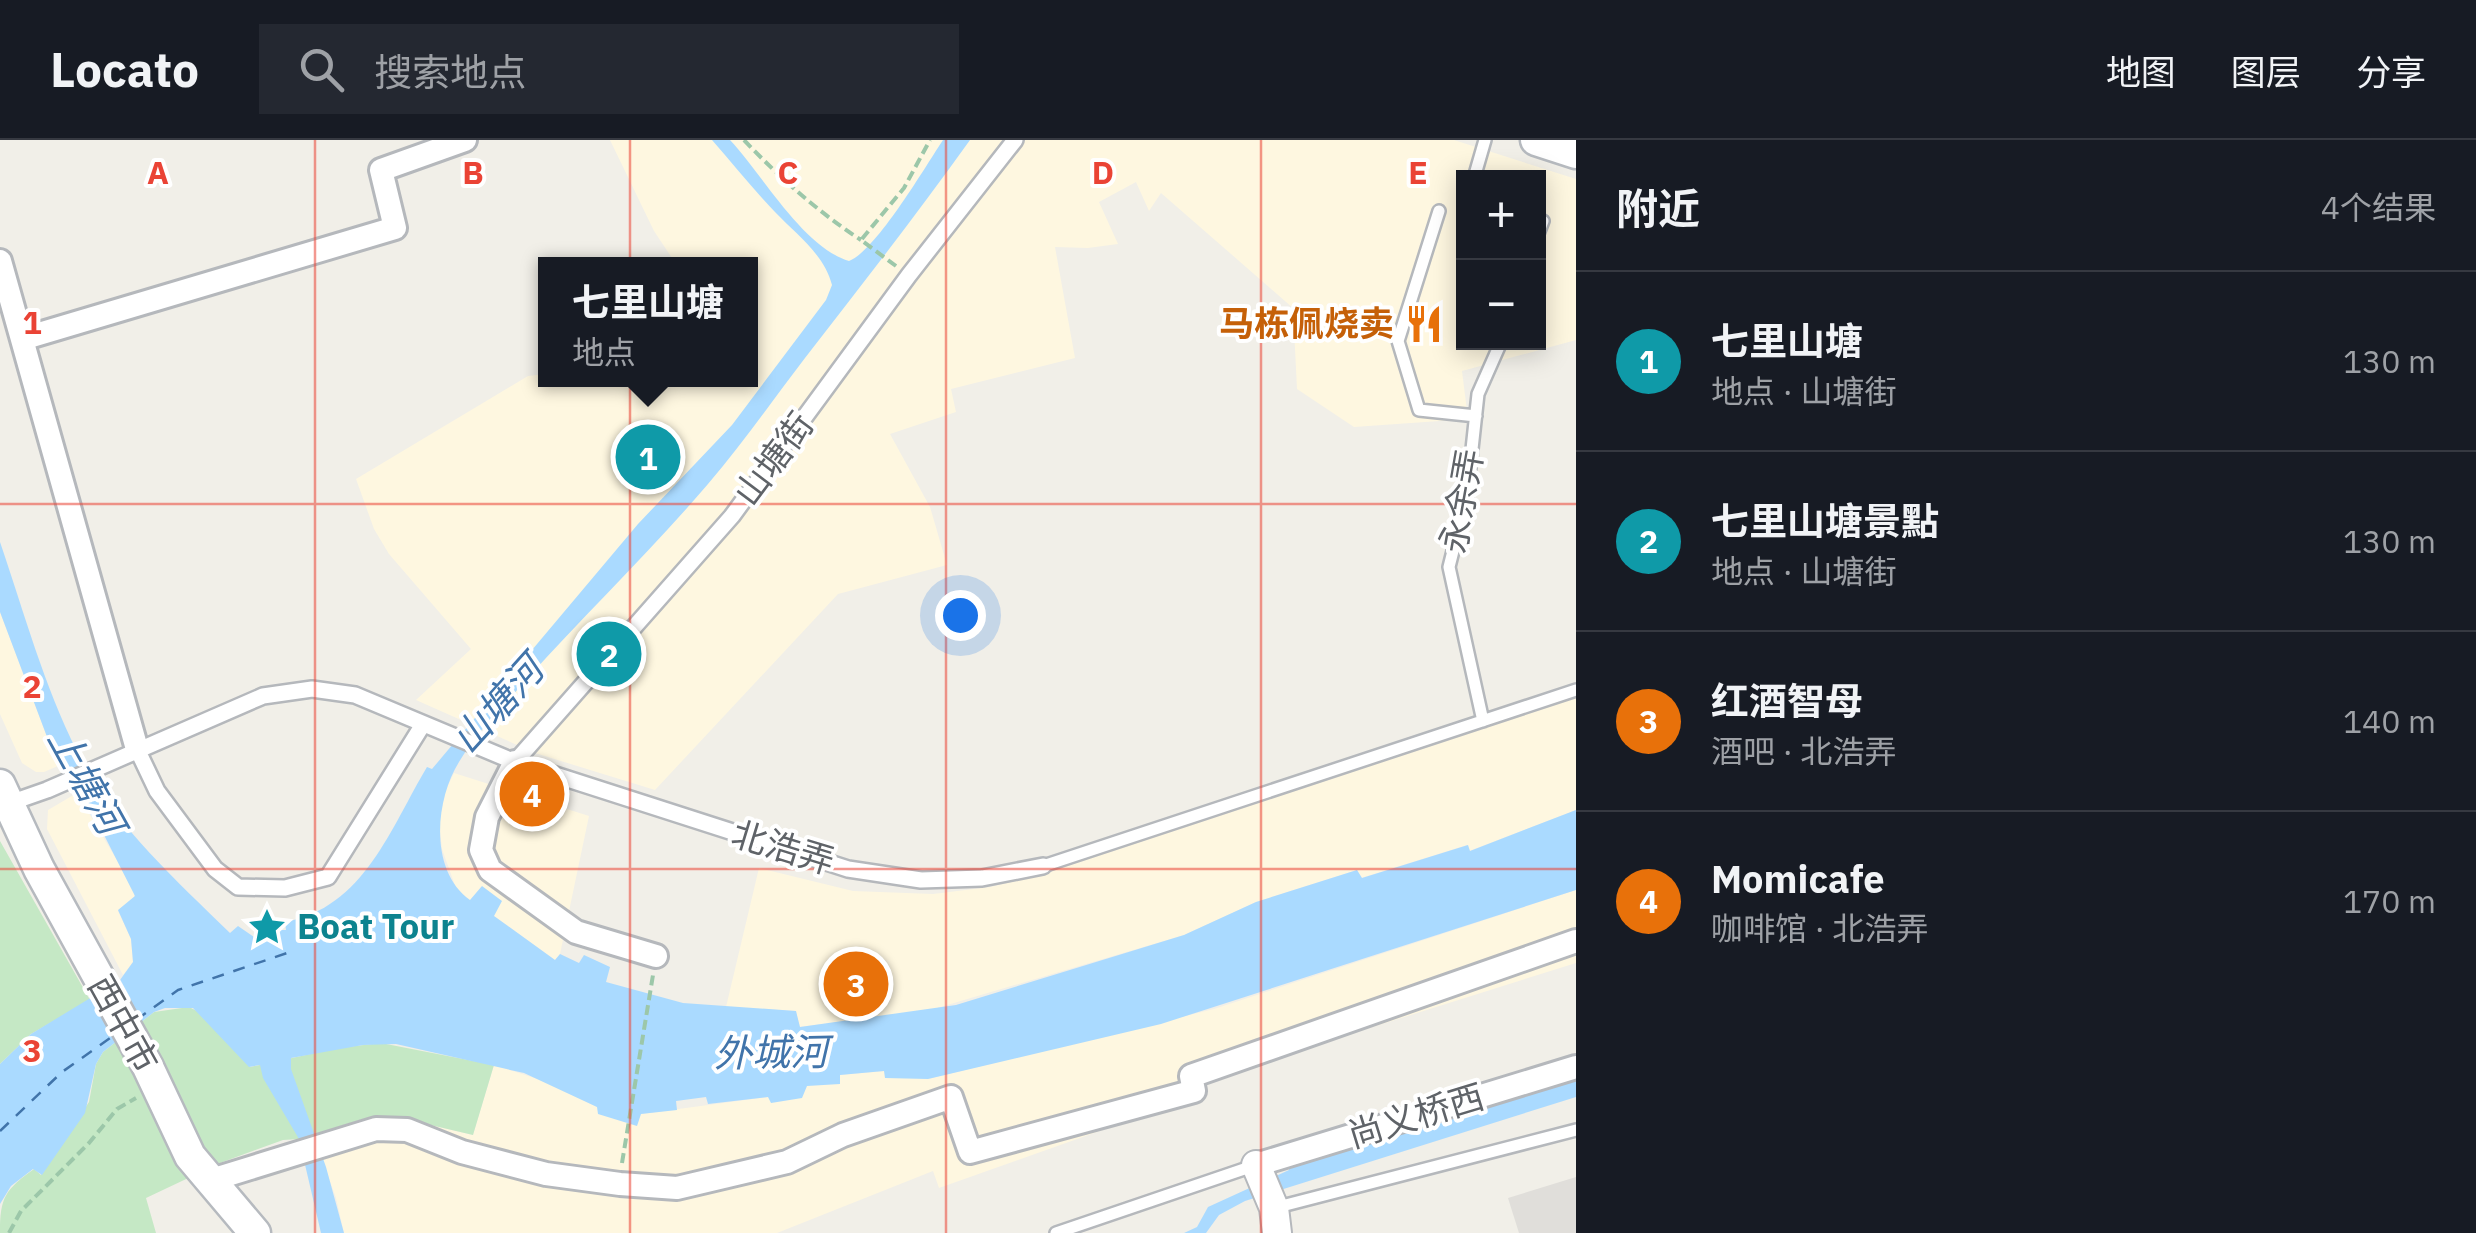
<!DOCTYPE html>
<html lang="zh">
<meta charset="utf-8">
<style>
body{margin:0;font-family:"IBM Plex Sans","Noto Sans SC",sans-serif;background:#242831;color:#f1f3f6}
.controls{position:absolute;right:30px;top:30px;display:grid;overflow:hidden;border-radius:0px;box-shadow:0 5px 25px #0003}
.controls button{width:90px;height:90px;display:grid;place-items:center;padding:0;border:0;border-bottom:2px solid #363941;background:#171b24;color:#f1f3f6;font:50px sans-serif}
.you{position:absolute;left:960px;top:475px;width:35px;height:35px;margin:-25px;border:8px solid #fff;border-radius:50%;background:#1a73e8;box-shadow:0 0 0 15px #1a73e833}
.badge{display:grid;place-items:center;width:65px;height:65px;border-radius:50%;background:#0b8043;color:#fff;font-size:32px;font-weight:700}
.pin{position:absolute;translate:-50% -50%;border:5px solid #fff;box-shadow:0 2px 10px #0006}
.popup{position:absolute;left:538px;top:117px;width:220px;height:130px;box-sizing:border-box;display:grid;place-content:center;border-radius:0px;background:#171b24;filter:drop-shadow(0 2px 8px #0005);font-size:32px;white-space:nowrap;color:#9ea1a6}
.popup b{font-size:38px;color:#f1f3f6}
.popup::after{content:'';position:absolute;left:50%;top:100%;margin-left:-20px;border:20px solid transparent;border-top-color:#171b24}
.list{margin:0;padding:0;list-style:none}
h2{display:flex;justify-content:space-between;align-items:center;height:130px;margin:0;padding:0 40px;font-size:42px}
h2 small{font-size:32px;font-weight:400;color:#9ea1a6}
.list li{display:grid;grid-template-columns:65px 1fr auto;gap:30px;align-items:center;box-sizing:border-box;height:180px;padding:0 40px;border-top:2px solid #363941}
.list b{display:block;font-size:38px;white-space:nowrap}
.list p{margin:0;font-size:32px;white-space:nowrap;color:#9ea1a6}
.list em{font-size:32px;font-style:normal;color:#9ea1a6}
.icon{flex:none;width:55px;height:55px;fill:none;stroke:currentColor;stroke-width:2;stroke-linecap:round;stroke-linejoin:round}
.map{position:relative;flex:none;width:1576px;height:1093px;overflow:hidden}
header{display:flex;align-items:center;gap:60px;box-sizing:border-box;height:140px;padding:0 50px;background:#171b24;border-bottom:2px solid #363941}
header strong{font-size:48px}
nav{display:flex;gap:55px;margin-inline-start:auto;font-size:35px}
.search{width:700px;height:90px;background:#242831;display:flex;align-items:center;gap:25px;box-sizing:border-box;padding:0 35px;border-radius:0px;color:#9ea1a6;font-size:38px}
main{display:flex}
aside{flex:1;background:#171b24}
.map>svg:first-child{display:block}
.commercial{fill:#fef7e0;fill-rule:evenodd}
.industrial{fill:#e0deda}
.green{fill:#c5e8c5}
.water{fill:#aadaff}
.lines{fill:none;stroke-linecap:round;stroke-linejoin:round}
.ferry{stroke:#4174aa;stroke-width:2.5;stroke-dasharray:12 10;stroke-linecap:butt}
.service-casing{stroke:#b5b8bc;stroke-width:16}
.pedestrian-casing{stroke:#b5b8bc;stroke-width:20}
.minor-casing{stroke:#b5b8bc;stroke-width:28}
.tertiary-casing{stroke:#b5b8bc;stroke-width:32}
.secondary-casing{stroke:#b6babf;stroke-width:35}
.path{stroke:#9cc7a9;stroke-width:4;stroke-dasharray:10 5;stroke-linecap:butt}
.service{stroke:#fff;stroke-width:11}
.pedestrian{stroke:#fff;stroke-width:15}
.minor{stroke:#fff;stroke-width:22}
.tertiary{stroke:#fff;stroke-width:28}
.secondary{stroke:#fff;stroke-width:30}
.grid{fill:none;stroke:#ea4335;stroke-width:2.5;stroke-opacity:0.55}
.labels{text-anchor:middle;stroke-width:8;stroke-linejoin:round;paint-order:stroke}
.food-label{font-size:35px;font-weight:bold;fill:#c56008;stroke:#fff;text-anchor:end}
.street-label{font-size:35px;fill:#5f6368;stroke:#fff}
.culture-label{font-size:35px;font-weight:bold;fill:#0d838f;stroke:#fff;text-anchor:start}
.water-label{font-size:38px;font-style:italic;fill:#4174aa;stroke:#fff}
.grid-label{font-size:32px;text-anchor:middle;font-weight:bold;fill:#ea4335;stroke:#fff;stroke-width:8;stroke-linejoin:round;paint-order:stroke}
</style>
<header>
<strong>Locato</strong>
<div class="search"><svg class="icon" aria-label="search" viewBox="0 0 24 24"><circle cx="10" cy="10" r="6"/><path d="M15 15l6 6"/></svg>搜索地点</div>
<nav><a>地图</a><a>图层</a><a>分享</a></nav>
</header>
<main>
<div class="map">
<svg width="1576" height="1093" viewBox="0 0 1576 1093">
<rect width="100%" height="100%" fill="#f1efe8"/>
<path class="commercial" d="M610,0H1454L1576,39V200L1462,231L1468,279L1354,287L1297,249L1293,168L1161,53L1149,71L1136,42L1099,62L1118,104L1088,108L1055,107L1075,218L951,249L956,272L890,294L930,367L947,425L838,454L655,650L535,613L416,560L471,509L389,414L374,389L356,339L528,236L545,234L546,240H750V124H676L654,91ZM1464,38H1538V202H1464Z
M0,472L58,626L44,632H36L22,623L0,574Z
M1576,557V670L1469,711L1467,705L1361,738L1357,730L1256,762L1184,795L927,871L799,887L796,871L726,867L759,728L853,751L933,754L990,747L1037,736Z
M454,633L589,676L560,814L555,820L494,776L481,747L470,761L457,751L442,709L439,682L445,652Z
M77,653L134,749V760L118,771L131,799L133,822L123,835L47,689L48,670Z
M1576,750V823L1198,942L1201,955L939,1048L933,1031L777,1093H344L336,1058L313,993L363,979L384,978L405,979L473,995L494,925L547,942L597,967L641,974L768,957L839,935L885,931L928,939L1214,869Z"/>
<path class="industrial" d="M1576,1037V1093H1519L1508,1058Z"/>
<path class="green" d="M0,701L90,860L31,894L0,924Z
M189,867L197,871L250,927L338,908L381,903L494,925L473,995L405,979H363L299,999L283,1000L220,1023L146,1058L156,1093H0C0,1057 5,1050 34,1029L41,1035L89,962L96,924L103,912L154,872Z"/>
<path class="water" d="M712,0H730C762,34 803,107 849,121C876,111 925,27 943,0H970C917,74 861,146 805,218C773,260 742,304 708,344C650,412 586,473 527,539C504,565 477,592 459,622C435,660 429,731 470,760L482,746L502,761L494,776L555,820L560,814L579,823L584,815L610,827L606,842L683,863L796,871L800,887L956,865L1184,795L1256,762L1357,730L1362,738L1468,705L1470,711L1576,670V750L1161,884L928,939L885,938L884,931L840,935V944L807,946L802,958L771,963L768,957L708,964L706,957L676,961L677,970L641,974L637,986L598,974L597,967L524,933L396,904L363,905L291,918V929L326,1027L344,1093H321L299,999L263,938L260,925L249,927L193,868H165L154,872L103,912L96,924L85,973L42,1035L33,1029L11,1046L0,1064V924L31,894L120,840L133,822L131,799L118,770L135,756L102,691L58,626L0,472V402C24,472 44,546 77,611C112,683 174,738 230,793L238,786L254,797L268,798L267,790H286L285,782C364,768 391,687 427,627L432,629L638,384L732,285L826,160L832,145C824,114 796,94 775,72C753,49 733,24 712,0Z
M1576,933V957L1245,1061L1219,1075L1206,1093H1184L1197,1087L1208,1067L1289,1030L1288,1024Z"/>
<g class="lines">
<path class="ferry" d="M136,880L178,850L290,812
M0,991L62,932L113,896"/>
<g class="service-casing">
<path id="service" d="M1474,38L1485,0
M1439,71L1398,201L1419,270L1476,276
M1538,79L1543,81L1538,94
M1483,581L1449,427L1467,355L1478,254L1501,202
M1043,726L1576,550
M1274,1068L1576,990
M1056,1093L1256,1025"/>
</g>
<g class="pedestrian-casing">
<path id="pedestrian" d="M137,609L157,651L215,729L238,747L285,748L328,737L422,586
M515,622L732,376L909,135L1015,0
M7,664L47,650L263,556L312,549L355,555L515,622L848,729L921,740L982,738L1043,726"/>
</g>
<g class="minor-casing">
<path id="minor" d="M0,121L137,609
M22,199L395,88L381,30L465,0
M515,622L487,677L481,710L490,730L576,792L656,816
M1256,1025L1576,927
M208,1041L376,989L407,990L462,1012L546,1034L620,1044L677,1048L787,1022L843,995L951,957L970,1012L1194,951L1191,936L1576,801"/>
</g>
<g class="tertiary-casing">
<path id="tertiary" d="M1256,1025L1274,1068L1277,1093"/>
</g>
<g class="secondary-casing">
<path id="secondary" d="M1536,0L1576,13
M0,645L39,729L148,927L190,1016L255,1093"/>
</g>
<path class="path" d="M744,0C780,38 817,71 861,100
M896,126L861,100L904,48L930,0
M622,1023L653,835
M9,1093L21,1071L89,1003L117,969L136,958"/>
<use href="#service" class="service"/>
<use href="#pedestrian" class="pedestrian"/>
<use href="#minor" class="minor"/>
<use href="#tertiary" class="tertiary"/>
<use href="#secondary" class="secondary"/>
</g>
<path class="grid" d="M315,0V1093M630,0V1093M946,0V1093M1261,0V1093M0,364H1576M0,729H1576"/>
<defs>
<g id="restaurant-bare" transform="scale(3)"><path d="M-5-6h1v4h1v-4h1v4h1v-4h1v5L-1.5 .5V6h-2V.5L-5-1ZM5-6V6H3V1.5H1.5Q1.5-4 5-6Z" fill="#e8710a" stroke="#fff" stroke-width="2.5" paint-order="stroke"/></g>
<g id="sight-bare" transform="scale(3)"><path d="M0-6L1.8-2.2L6-1.7L2.9 1.2L3.7 5.4L0 3.3L-3.7 5.4L-2.9 1.2L-6-1.7L-1.8-2.2Z" fill="#0f9aa8" stroke="#fff" stroke-width="2.5" paint-order="stroke"/></g>
</defs>
<g fill-rule="evenodd">
<use href="#restaurant-bare" x="1424" y="184"/>
<use href="#sight-bare" x="267" y="787"/>
</g>
<g class="labels">
<g class="food-label">
<text x="1394" y="196">马栋佩烧卖</text>
</g>
<g class="street-label">
<text transform="translate(774 319) rotate(-53)" y="12">山塘街</text>
<text transform="translate(1462 361) rotate(-80)" y="12">永余弄</text>
<text transform="translate(783 708) rotate(17)" y="12">北浩弄</text>
<text transform="translate(123 884) rotate(61)" y="12">西中市</text>
<text transform="translate(1416 976) rotate(-17)" y="12">尚义桥西</text>
</g>
<g class="culture-label">
<text x="297" y="799">Boat Tour</text>
</g>
<g class="water-label">
<text transform="translate(498 565) rotate(-48)" y="13">山塘河</text>
<text transform="translate(86 641) rotate(61)" y="13">上塘河</text>
<text transform="translate(771 913) rotate(-1)" y="13">外城河</text>
</g>
</g>
<g class="grid-label">
<text x="158" y="44">A</text>
<text x="473" y="44">B</text>
<text x="788" y="44">C</text>
<text x="1103" y="44">D</text>
<text x="1418" y="44">E</text>
<text x="32" y="194">1</text>
<text x="32" y="558">2</text>
<text x="32" y="922">3</text>
</g>
</svg>
<div class="controls">
<button>+</button>
<button>−</button>
</div>
<div class="you"></div>
<div class="pin badge" style="left:648px;top:317px;background:#0f9aa8">1</div>
<div class="popup"><b>七里山塘</b>地点</div>
<div class="pin badge" style="left:609px;top:514px;background:#0f9aa8">2</div>
<div class="pin badge" style="left:856px;top:844px;background:#e8710a">3</div>
<div class="pin badge" style="left:532px;top:654px;background:#e8710a">4</div>
</div>
<aside>
<h2>附近<small>4个结果</small></h2>
<ul class="list">
<li><span class="badge" style="background:#0f9aa8">1</span><div><b>七里山塘</b><p>地点 · 山塘街</p></div><em>130 m</em></li>
<li><span class="badge" style="background:#0f9aa8">2</span><div><b>七里山塘景點</b><p>地点 · 山塘街</p></div><em>130 m</em></li>
<li><span class="badge" style="background:#e8710a">3</span><div><b>红酒智母</b><p>酒吧 · 北浩弄</p></div><em>140 m</em></li>
<li><span class="badge" style="background:#e8710a">4</span><div><b>Momicafe</b><p>咖啡馆 · 北浩弄</p></div><em>170 m</em></li>
</ul>
</aside>
</main>
